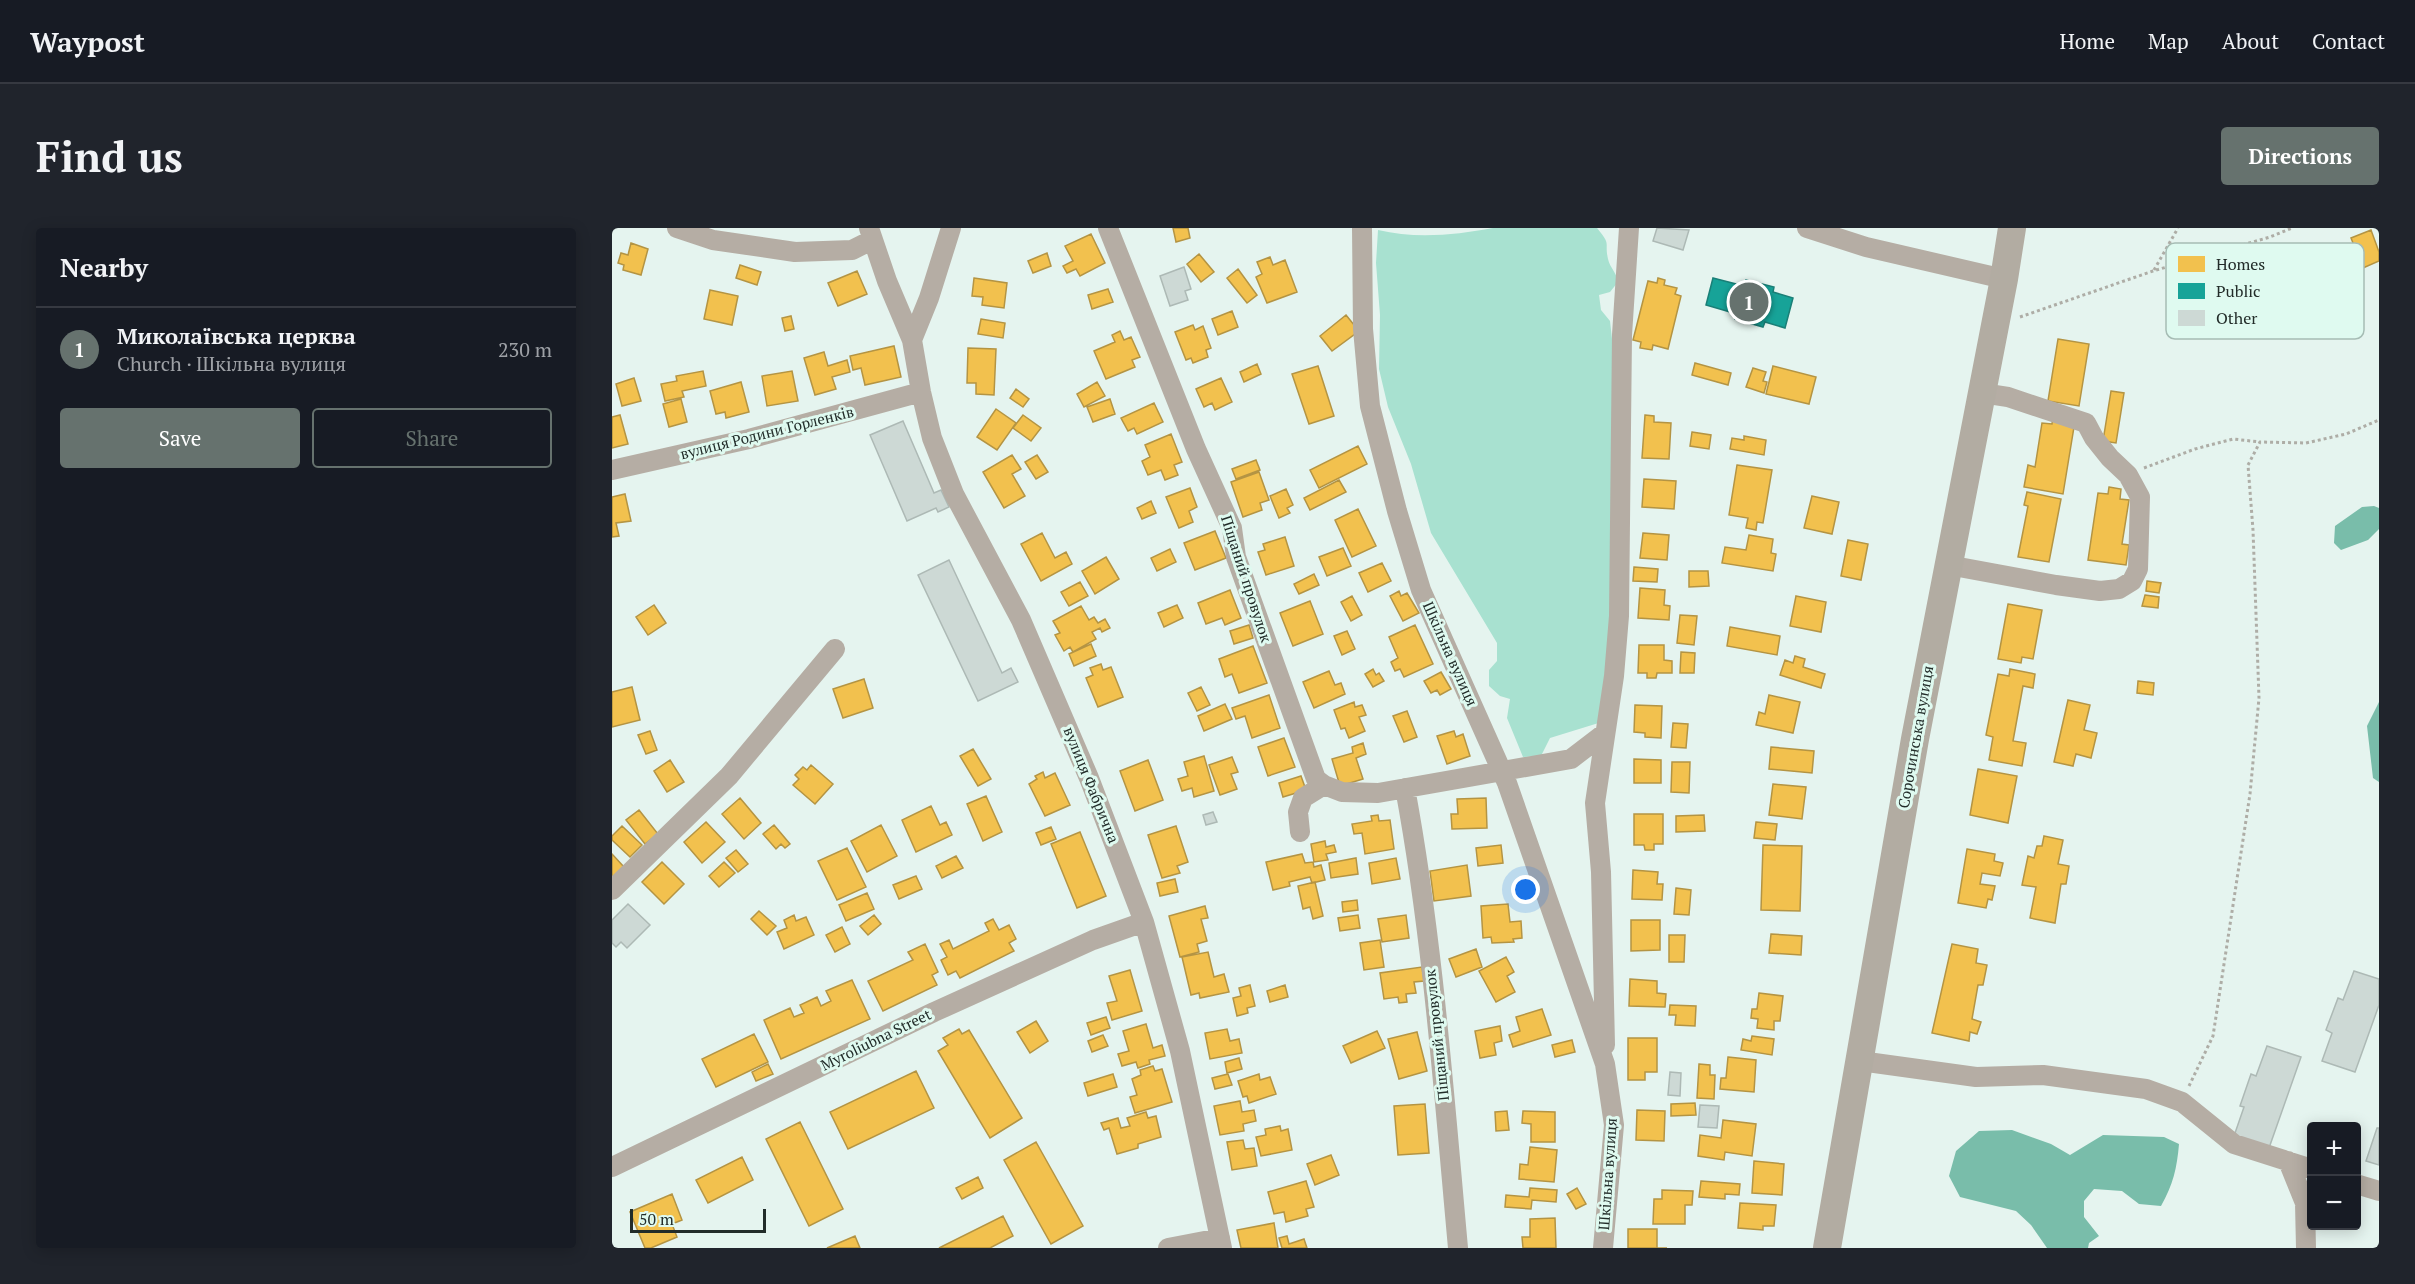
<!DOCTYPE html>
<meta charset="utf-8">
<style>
body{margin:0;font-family:"PT Serif",serif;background:#20242c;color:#f1f3f6}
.controls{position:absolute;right:18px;bottom:18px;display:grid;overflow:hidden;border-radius:6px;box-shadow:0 3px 15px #0003}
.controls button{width:54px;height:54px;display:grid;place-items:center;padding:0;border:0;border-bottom:2px solid #363941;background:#171b24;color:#f1f3f6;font:30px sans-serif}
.scale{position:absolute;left:18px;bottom:15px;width:136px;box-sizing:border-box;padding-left:6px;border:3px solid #222c29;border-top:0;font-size:16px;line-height:21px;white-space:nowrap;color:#222c29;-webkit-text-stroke:4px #dffaf0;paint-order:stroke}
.you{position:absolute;left:914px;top:662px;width:21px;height:21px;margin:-15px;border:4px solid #fff;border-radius:50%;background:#1a73e8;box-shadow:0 0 0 9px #1a73e833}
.badge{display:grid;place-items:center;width:39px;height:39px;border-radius:50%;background:#66726e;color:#fff;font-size:20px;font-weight:700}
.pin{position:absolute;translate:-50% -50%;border:3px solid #fff;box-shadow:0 2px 6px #0006}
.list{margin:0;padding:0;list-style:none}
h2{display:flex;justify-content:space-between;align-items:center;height:78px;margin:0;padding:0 24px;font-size:26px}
h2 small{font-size:20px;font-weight:400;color:#9ea1a6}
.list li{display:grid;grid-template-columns:39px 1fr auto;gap:18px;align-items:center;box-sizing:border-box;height:84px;padding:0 24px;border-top:2px solid #363941}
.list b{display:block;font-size:22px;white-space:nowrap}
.list p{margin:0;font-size:20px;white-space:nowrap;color:#9ea1a6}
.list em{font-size:20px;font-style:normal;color:#9ea1a6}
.actions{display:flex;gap:12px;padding:18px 24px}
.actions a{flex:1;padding:14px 0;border:2px solid #66726e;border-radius:6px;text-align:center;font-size:21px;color:#66726e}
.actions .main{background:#66726e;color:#fff}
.map{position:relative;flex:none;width:1767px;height:1020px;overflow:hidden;border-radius:6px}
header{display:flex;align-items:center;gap:36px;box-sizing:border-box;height:84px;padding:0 30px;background:#171b24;border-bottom:2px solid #363941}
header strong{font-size:28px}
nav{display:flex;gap:33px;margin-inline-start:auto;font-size:21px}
.intro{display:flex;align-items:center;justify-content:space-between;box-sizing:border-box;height:144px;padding:0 36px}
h1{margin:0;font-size:42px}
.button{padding:15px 27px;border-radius:6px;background:#66726e;color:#fff;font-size:21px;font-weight:700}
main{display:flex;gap:36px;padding:0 36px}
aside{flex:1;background:#171b24;border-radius:6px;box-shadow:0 3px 15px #0003}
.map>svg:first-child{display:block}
.forest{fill:#a8e1d0}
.water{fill:#79bdaa}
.homes{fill:#f2c14e;stroke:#b49443;stroke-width:1.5}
.public{fill:#17a398;stroke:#1a7f77;stroke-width:1.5}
.building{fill:#cdd9d5;stroke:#adb9b5;stroke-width:1.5}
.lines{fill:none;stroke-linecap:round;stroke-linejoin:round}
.path{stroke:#aeada6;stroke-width:3;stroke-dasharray:3 3;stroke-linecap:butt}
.minor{stroke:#b5ada4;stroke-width:20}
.secondary{stroke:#b2aca2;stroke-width:28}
.labels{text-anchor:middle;stroke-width:6;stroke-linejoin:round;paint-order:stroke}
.street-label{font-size:15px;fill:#222c29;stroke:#dffaf0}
.key{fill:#dffaf0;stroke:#a6bcb4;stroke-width:1.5}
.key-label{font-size:16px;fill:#222c29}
</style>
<header>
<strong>Waypost</strong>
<nav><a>Home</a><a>Map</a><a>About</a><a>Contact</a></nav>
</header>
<div class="intro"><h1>Find us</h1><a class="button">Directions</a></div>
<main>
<aside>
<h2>Nearby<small></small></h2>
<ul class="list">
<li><span class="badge">1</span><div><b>Миколаївська церква</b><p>Church · Шкільна вулиця</p></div><em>230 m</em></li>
</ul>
<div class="actions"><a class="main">Save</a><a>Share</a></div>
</aside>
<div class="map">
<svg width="1767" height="1020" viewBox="0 0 1767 1020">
<rect width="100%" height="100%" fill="#e5f4ef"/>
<path class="forest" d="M881,0H985C1000,18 992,13 996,31C998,40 1005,45 1006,54L998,64L987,67L989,82L998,93L1001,120L1002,297L993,493L938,510L929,528L911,529L895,490L898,471L888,468L877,458V442L885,433V415L819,305L799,236L776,179L767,141L768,87L764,35L766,2C803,11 844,7 881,0Z"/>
<path class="water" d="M1762,278L1767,280V301L1756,312L1729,322L1722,315L1723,298L1750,279Z
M1767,474V554L1761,550L1755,498Z
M1400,902L1439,916L1458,927L1491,907L1552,909L1567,916C1565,940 1561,957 1549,978L1527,976L1510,963L1482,961L1472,973V989L1487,1008L1477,1015L1476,1020H1435L1419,997L1404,983L1348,969L1337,948L1344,923L1367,903Z"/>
<path class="homes" d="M561,0H576L578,10L564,14Z
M1759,2L1767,24V33L1751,40L1739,10Z
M479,6L493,35L468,48L464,41L455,45L451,38L461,33L453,18Z
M19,15L36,21L29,47L11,42L12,37L6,35L9,25L16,27Z
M435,25L439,38L421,45L416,33Z
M587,26L602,44L589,54L575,36Z
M658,29L661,37L673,32L685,64L655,75L644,49L650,46L645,34Z
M128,37L149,44L145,57L124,50Z
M626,41L645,67L635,75L615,50Z
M245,43L255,66L226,78L216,55Z
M362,50L395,55L392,80L370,77L371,69L360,68Z
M1046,50L1053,52L1052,57L1065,60L1063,66L1069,68L1056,121L1041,117L1040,122L1028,120L1029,114L1021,112L1036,53L1045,55Z
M496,61L501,74L480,81L476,67Z
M98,62L126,68L120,97L92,91Z
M620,83L626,99L606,107L600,91Z
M734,87L747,103L720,123L708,108Z
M179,88L182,101L173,103L170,90Z
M369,91L393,95L391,110L366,106Z
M581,97L583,102L591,98L599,120L594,122L596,129L581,135L579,130L574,132L563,104Z
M508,103L512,112L519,109L528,129L520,132L523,139L494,151L482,123L503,114L500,107Z
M1446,111L1477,116L1467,178L1436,173Z
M282,118L289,149L253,157L249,140L241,142L238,128Z
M356,120L384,121L382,167L364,166V155H355Z
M212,124L216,138L235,132L238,144L220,149L224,161L203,167L192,130Z
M1083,135L1119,145L1116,157L1080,147Z
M645,136L649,146L632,154L628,144Z
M706,138L722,188L697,196L680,146Z
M1161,138L1204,149L1197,176L1154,166Z
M1141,140L1154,144L1151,153L1155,154L1152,165L1134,159Z
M91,143L94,158L70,163L72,169L53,173L49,156L65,153L64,148Z
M180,143L186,173L155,178L150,148Z
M22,150L29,173L10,178L4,156Z
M609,150L620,174L603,182L600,175L592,179L584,161Z
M129,154L137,184L114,190L113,184L104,186L98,163Z
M485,154L493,168L472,179L465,166Z
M404,161L417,171L411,179L398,170Z
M1499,163L1512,165L1504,215L1491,213Z
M69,171L75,194L57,199L51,176Z
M498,171L503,186L481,194L475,179Z
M542,175L551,194L525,206L522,200L516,203L509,190Z
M384,181L404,195L385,222L365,209Z
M8,187L16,216L0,220V189Z
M411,187L429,200L419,213L401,200Z
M1033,187L1042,188V194L1059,195L1057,231L1030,230Z
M1441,189L1462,199L1451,266L1412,259L1416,237L1423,239L1430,195L1440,196Z
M1080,204L1099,207L1097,221L1078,218Z
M559,206L570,234L562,237L566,247L553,252L549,242L536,247L530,233L538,229L533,217Z
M1132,208L1154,212L1152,227L1118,221L1120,210L1132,212Z
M746,218L755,236L707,260L698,242Z
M400,227L409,241L400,246L413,268L392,280L371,244Z
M425,227L436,244L424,251L413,234Z
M644,232L648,242L624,251L620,241Z
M1125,237L1160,242L1151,295L1145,294L1144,302L1134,300L1136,290L1117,287Z
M647,244L657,272L648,275L650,282L631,289L619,254Z
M1032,251L1064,253L1062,281L1030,279Z
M727,252L734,264L698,282L692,270Z
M1497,259L1509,261L1508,271L1517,272L1510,316L1517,317L1514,337L1476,332L1486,265L1496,266Z
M578,260L585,279L577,283L581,294L567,300L554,269Z
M674,261L681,277L675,280L678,285L667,290L658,268Z
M1415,264L1449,271L1437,334L1406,329L1416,278L1412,277Z
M13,266L19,293L4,295L7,308L0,309V269Z
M1200,268L1227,274L1220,306L1192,300Z
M539,273L544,285L530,291L525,280Z
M746,281L764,318L740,329L723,292Z
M603,303L614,330L583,342L572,315Z
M430,305L443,330L454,324L460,336L429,353L409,316Z
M1031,305L1057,307L1055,332L1028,330Z
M1137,307L1161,311L1159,325L1164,326L1161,343L1110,335L1113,319L1134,322Z
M673,309L682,338L654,347L646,324L653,322L651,316Z
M1236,312L1256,316L1249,352L1229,348Z
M731,320L739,338L715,348L707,329Z
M558,321L564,334L545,343L539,330Z
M494,329L507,351L483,366L470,343Z
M770,335L779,353L756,364L747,345Z
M1022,339L1046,341L1045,354L1021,353Z
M1077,343H1096L1097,358L1077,359Z
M702,346L707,357L687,366L682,356Z
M1535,353L1549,355L1547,365L1534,363Z
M468,354L476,368L457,378L449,364Z
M1028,360L1053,362L1052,377L1058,378L1057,392L1026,390Z
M618,362L629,390L613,397L610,390L594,396L586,375Z
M787,363L789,368L795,365L807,385L791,393L778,368Z
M1533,367L1547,369L1546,380L1530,378Z
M740,368L750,387L739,393L729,374Z
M1184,368L1214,374L1209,404L1178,398Z
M698,373L711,406L681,418L668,385Z
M1396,376L1430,382L1421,431L1410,429L1409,435L1386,431Z
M42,377L54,395L36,407L24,389Z
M565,377L571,390L552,399L546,385Z
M469,378L477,392L482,389L486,395L493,391L498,400L490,404L488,400L480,404L484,411L461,424L458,419L452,423L443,407L448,405L441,393Z
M1068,387L1085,388L1082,417L1065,415Z
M637,397L641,410L622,416L618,403Z
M803,397L821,436L792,449L788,441L783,443L779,434L786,430L777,409Z
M1118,399L1168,408L1165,427L1115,418Z
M735,403L743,421L730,427L722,408Z
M479,416L484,428L462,438L457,426Z
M1027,417H1052V432L1060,433V445H1045L1044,450H1035V445H1026Z
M641,418L655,455L627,465L620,446L613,449L607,431Z
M1069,424L1083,425L1082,445H1068Z
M1183,428L1193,431L1191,439L1213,446L1209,460L1168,447L1173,432L1181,435Z
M489,436L491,442L499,439L511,469L486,479L474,450L481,447L478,440Z
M761,441L764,447L767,445L772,453L761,459L753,446Z
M1398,441L1423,446L1421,460L1411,458L1401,513L1414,515L1410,538L1377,532L1381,509L1374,507L1386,446L1397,448Z
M717,443L723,457L729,455L733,466L702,480L691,454Z
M829,444L839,461L828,467L825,462L819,465L812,453Z
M252,451L261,480L231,490L221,461Z
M1526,453L1542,455L1541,467L1525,465Z
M20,459L28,492L0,499V464Z
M589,459L598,477L585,483L576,465Z
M657,467L668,500L640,510L633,488L624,491L620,480Z
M1157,467L1188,474L1181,505L1144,497L1147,484L1153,486Z
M1456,472L1478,477L1472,502L1485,505L1479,530L1464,526L1461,538L1442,534Z
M742,474L743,479L750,477L754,487L747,489L753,503L737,510L733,500L729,501L722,482Z
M613,476L620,491L592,503L586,488Z
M1023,477L1050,478L1049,510L1033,509V505L1022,504Z
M795,483L805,509L792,514L781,488Z
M1061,495L1076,496L1074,520L1059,519Z
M38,503L45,522L34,526L26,507Z
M842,503L844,509L851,506L858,528L835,536L825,508Z
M672,510L683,539L656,548L646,519Z
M751,515L754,526L744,530L751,551L728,558L720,531L741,525L740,519Z
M1159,519L1202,523L1200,545L1157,541Z
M361,521L379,551L366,558L348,528Z
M592,528L602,563L582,569L580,560L570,563L566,551L576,548L572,534Z
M620,529L626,544L619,546L625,561L608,567L597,537Z
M1022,531L1049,532V555H1022Z
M58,532L72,554L55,564L42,543Z
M536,532L551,572L523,583L508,543Z
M1060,534H1078L1077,565L1059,564Z
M199,537L221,556L203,576L181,557L187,551L183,547L191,539L195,542Z
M1366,541L1405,548L1396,595L1358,587Z
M431,544L433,550L443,545L458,577L433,588L417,556L425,551L423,548Z
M689,548L694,562L671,569L667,555Z
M1161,556L1194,559L1190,591L1157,587Z
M374,568L390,604L371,613L355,576Z
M128,570L149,595L132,611L110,586Z
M874,570L875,600L840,601L839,586H846L845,571Z
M319,578L328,597L334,594L340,607L304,624L290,592Z
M27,582L46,606L33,616L14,592Z
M1022,586H1051V616H1042V622H1033L1032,617H1022Z
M766,587L767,593L778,592L782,621L753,626L750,605L742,606L740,596L760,593L759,588Z
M1092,587L1093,603L1064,604V588Z
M94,594L113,614L90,635L72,614Z
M1144,594L1165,596L1163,612L1142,610Z
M162,597L178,616L173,620L169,616L164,621L151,606Z
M269,597L285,628L255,644L239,613Z
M10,598L30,617L18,629L0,612V608Z
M564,598L576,634L565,638L568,645L550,650L536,607Z
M439,599L444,611L429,617L424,605Z
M468,604L494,668L465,680L439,616Z
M1432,608L1451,612L1446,636L1457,638L1454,656H1449L1443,695L1418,690L1424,659L1410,657L1416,628L1422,630L1425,618H1430Z
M713,613L714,619L722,617L724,624L714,626L716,632L702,634L699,616Z
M889,617L891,635L866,638L864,620Z
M1151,617L1190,618L1188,683L1149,682Z
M235,620L254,659L225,672L206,633Z
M1355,621L1383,626L1382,633L1391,635L1388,648L1370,645L1368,656L1383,658L1380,672L1376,671L1374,680L1346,675Z
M124,622L136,636L126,644L114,630Z
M0,626L12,639L0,650Z
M690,626L693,635L701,634L702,639L709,637L713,652L700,655L698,649L677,654L678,658L661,662L654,634Z
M344,628L351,640L330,650L324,638Z
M744,630L746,646L719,650L717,635Z
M784,630L788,651L760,656L757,635Z
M50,634L72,656L52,676L30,654Z
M112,634L123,645L107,659L97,648Z
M855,637L859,668L822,673L818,643Z
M1021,642L1046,644L1045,656H1051L1050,672L1020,671Z
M304,648L310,661L287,671L281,657Z
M563,651L566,664L548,668L545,655Z
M703,654L711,688L701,691L698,679L691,681L686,658Z
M1064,660L1079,662L1077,687L1062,686Z
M255,665L262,681L234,693L227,677Z
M745,672L746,682L731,684L730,674Z
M896,676L898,694L909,693L910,710L901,711L902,714L880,715L879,709L871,710L869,678Z
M593,678L596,690L589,691L595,713L585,716L587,724L568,729L557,688Z
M147,683L164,698L155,707L139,691Z
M182,687L184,693L194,689L202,707L172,721L165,704L175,700L172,692Z
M262,687L269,696L256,707L248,698Z
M746,687L748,700L728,703L726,690Z
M794,687L797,710L770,714L766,691Z
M381,691L387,702L397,697L404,711L397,715L402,723L348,750L344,743L336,747L329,732L335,729L328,716L337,712L341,721L377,703L373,695Z
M1019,692H1048V722L1019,723Z
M230,699L238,716L223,724L214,707Z
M1159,706L1190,708L1189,727L1157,725Z
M1057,707H1073L1072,734H1057Z
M768,712L772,739L752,742L748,715Z
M313,716L326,744L320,747L325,757L271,783L256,753L301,732L296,724Z
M1340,716L1366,721L1364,735L1375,737L1371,757H1366L1360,791L1369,794L1365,806L1358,804L1357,813L1320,805Z
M864,721L870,739L844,749L837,731Z
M596,724L602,749L612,746L617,764L588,770L587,765L579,767L570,729Z
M894,729L902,744L895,748L903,764L884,774L867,743Z
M810,739L812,753L802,754L804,765L794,766L795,774L787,775L786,769L772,771L768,745Z
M518,742L530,783L500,792L495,775L505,773L497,748Z
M1018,751L1045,753V765L1054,766L1053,779L1017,778Z
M240,752L258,791L169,831L152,792L178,780L182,789L192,785L188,777L205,769L209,778L219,773L214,763Z
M638,757L643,778L635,780L636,785L625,788L621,770L629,768L627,760Z
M673,757L676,769L658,774L655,763Z
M1147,765L1171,768L1168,793H1162V802L1145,800L1146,791L1139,790L1140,781H1145Z
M1058,777L1084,778L1083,798L1063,797L1064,787H1057Z
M930,781L939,807L901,819L897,807L908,803L904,789Z
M494,789L498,800L479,807L475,795Z
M424,793L436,813L418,825L405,804Z
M534,796L541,820L550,817L553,828L537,832L538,836L526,840L524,834L510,838L506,826L517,823L511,803Z
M888,798L890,813L882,815L884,827L868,830L863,803Z
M347,801L350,806L357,802L410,890L378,910L326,823L336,817L331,810Z
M615,801L618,813L627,811L630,825L598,831L593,805Z
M765,803L773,820L739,835L731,818Z
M805,804L815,843L787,851L776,811Z
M142,806L156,834L104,859L90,831Z
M491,807L496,818L480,824L476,813Z
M1140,808L1162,811L1160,827L1129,822L1131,811L1139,813Z
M1016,810H1045V844H1033V852H1016Z
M960,812L963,824L943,829L940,817Z
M1116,829L1144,832L1142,864L1108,861L1109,850H1114Z
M627,830L630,841L615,845L613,834Z
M156,836L161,846L144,853L140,844Z
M1087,836L1098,837V847H1103L1102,871L1085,870Z
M541,838L543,843L550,841L560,874L523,885L518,869L525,867L520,851L529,847L528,842Z
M304,843L322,880L236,921L218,884Z
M501,846L505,859L476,868L472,855Z
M616,846L620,857L603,861L600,850Z
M647,846L648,852L658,849L664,866L637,875L635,868L631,869L626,853Z
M628,873L630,884L642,882L644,893L631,896L632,903L608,907L602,878Z
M1083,875L1084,887L1059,888V876Z
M813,876L817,925L786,927L782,878Z
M1025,882L1053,883L1052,913L1024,912Z
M895,883L897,902L884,903L883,884Z
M911,883L943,884V914H919V896L910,895Z
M534,884L536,890L544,888L549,909L526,916V920L505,926L497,900L492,902L489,895L506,890L509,900L518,898L515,890Z
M1111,892L1144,896L1140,928L1113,924L1112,932L1086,928L1088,907L1109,910Z
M188,894L231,981L197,998L154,911Z
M668,898L669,903L676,901L680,922L649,928L644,909L654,907L653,901Z
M631,912L633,921L642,920L645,938L620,942L615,914Z
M424,914L471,998L439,1016L392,932Z
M918,919L945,922L942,954L907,951L908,936L916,937Z
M719,927L727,947L703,957L695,936Z
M130,929L141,952L96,975L84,952Z
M1142,933L1172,936L1170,967L1140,965Z
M366,949L371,960L350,971L344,960Z
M694,953L702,979L694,981L696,988L674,994L672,984L662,986L656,964Z
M1089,953L1128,956L1127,967L1113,966V971L1087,969Z
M918,960L945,962L944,974L920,972L919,981L893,979L894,967L917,969Z
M965,960L974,976L964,981L955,966Z
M1050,962L1081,963L1080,977H1073V996H1041L1042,971H1050Z
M60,966L70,992L60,996L65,1009L39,1020H33L18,984Z
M1128,975L1164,977L1162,998H1151V1002L1126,1000Z
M391,988L401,1008L378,1020H327Z
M943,990L944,1020H911L910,1009H918V991Z
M662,995L666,1020H629L625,1002Z
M1016,1001H1045V1020H1055H1016Z
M243,1008L248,1020H215Z
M675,1008L677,1016L692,1011L695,1020H670L667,1010Z"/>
<path class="public" d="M1101,50L1132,58L1134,52L1162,59L1161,64L1181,70L1173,100L1153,94L1151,99L1123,91L1125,86L1094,77Z"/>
<path class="building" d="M1045,0L1077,2L1071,22L1041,13Z
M572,39L579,61L573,63L576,72L558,78L548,48Z
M291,193L322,265L329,262L337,279L326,284L324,280L295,293L258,207Z
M337,332L390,445L399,440L406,454L366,473L306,347Z
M601,584L605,594L594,597L591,587Z
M16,676L38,697L15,720L9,714L4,719L0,715V692Z
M1742,743L1767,751V777L1743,844L1710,833L1720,805L1714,802L1726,770L1731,772Z
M1655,818L1689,829L1657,920L1622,908L1632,879L1628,878L1639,846L1644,848Z
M1058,844L1069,845L1068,868L1056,867Z
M1088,877L1107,878L1105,900L1086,899Z
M1765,900H1767V937L1754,933Z"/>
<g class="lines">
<path class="path" d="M1542,42L1566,0
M1408,89L1541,43L1658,9L1680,0
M1532,240L1583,221L1621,211L1648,214
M1577,858L1601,808L1638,566L1647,470L1641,302L1636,237L1648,214L1694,215L1734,206L1767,192"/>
<path class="minor" d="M65,0L101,12L183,24L240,22L260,12
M257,0L275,53L300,112
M339,0L317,70L300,112L309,164L320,210L342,266L409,392L477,550L532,694L568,823L610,1020
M496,0L584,221L620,300L624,329L704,551L712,557L730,564L766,565L959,531L993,505
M750,0L751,101L758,178L785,283L809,362L895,555L993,836L1002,897L991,1020
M1195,0L1254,19L1392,51
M0,242L137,211L309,164
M1336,337L1444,357L1488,363L1507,361L1520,353L1526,341L1528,269L1516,247L1498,230L1482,210L1474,195L1396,169L1370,165
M793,560C821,711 832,867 846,1020
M688,604L686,584L691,570L712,557
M0,662L117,548L223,421
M993,817L989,644L983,575L1002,448L1007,388L1010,107L1017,0
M1248,833L1364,849L1431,847L1534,861L1570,874L1622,916L1700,941
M1676,933L1693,975L1694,1020
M0,939L322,784L481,712L532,694
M1744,956L1767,963
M556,1020L608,1010"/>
<path class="secondary" d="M1215,1020L1303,511L1392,51L1400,0"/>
</g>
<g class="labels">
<g class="street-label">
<text transform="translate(155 205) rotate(-14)" y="5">вулиця Родини Горленків</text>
<text transform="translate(634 351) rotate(72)" y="5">Піщаний провулок</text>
<text transform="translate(838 426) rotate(66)" y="5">Шкільна вулиця</text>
<text transform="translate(1304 509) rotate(-80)" y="5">Сорочинська вулиця</text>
<text transform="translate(479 557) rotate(68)" y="5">вулиця Фабрична</text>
<text transform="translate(825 807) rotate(-96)" y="5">Піщаний провулок</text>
<text transform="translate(264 812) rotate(-26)" y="5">Myroliubna Street</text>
<text transform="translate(996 946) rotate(-86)" y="5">Шкільна вулиця</text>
</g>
</g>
<rect x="1554" y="15" width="198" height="96" rx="9" class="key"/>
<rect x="1566" y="28" width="27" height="16" fill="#f2c14e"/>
<rect x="1566" y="55" width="27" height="16" fill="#17a398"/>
<rect x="1566" y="82" width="27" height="16" fill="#cdd9d5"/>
<g class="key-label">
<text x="1604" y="42">Homes</text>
<text x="1604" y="69">Public</text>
<text x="1604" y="96">Other</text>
</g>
</svg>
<div class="controls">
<button>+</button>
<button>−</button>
</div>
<div class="scale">50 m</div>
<div class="you"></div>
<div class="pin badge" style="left:1137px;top:74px">1</div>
</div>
</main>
